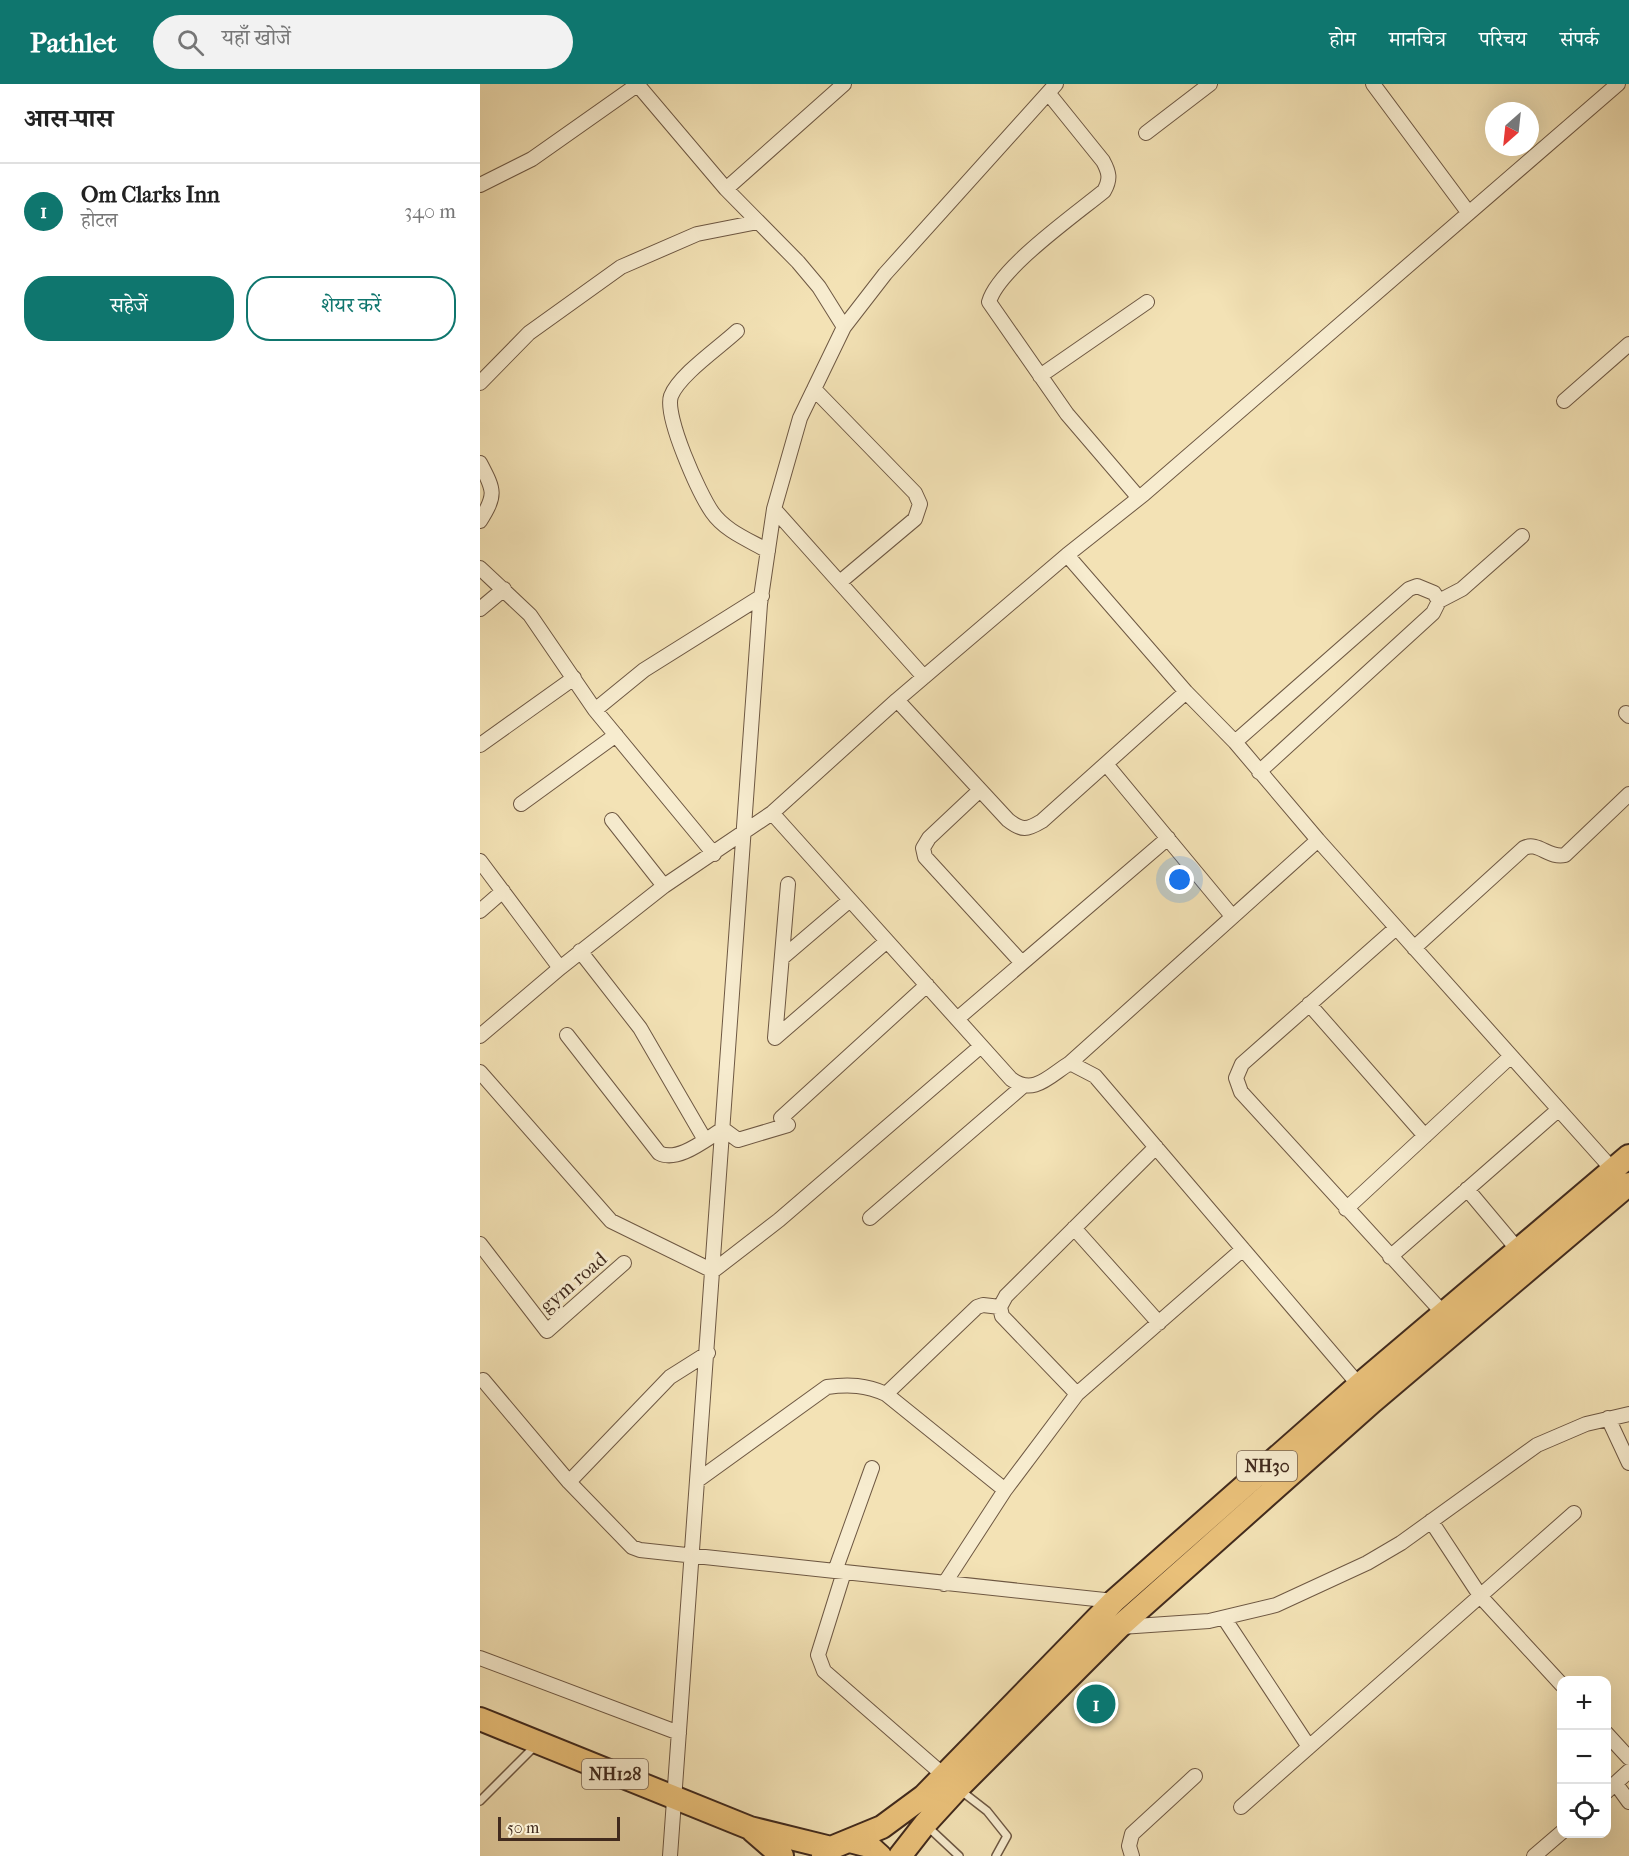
<!DOCTYPE html>
<html lang="hi">
<meta charset="utf-8">
<style>
body{margin:0;font-family:"IM FELL French Canon","Noto Serif Devanagari",serif;background:#f2f2f2;color:#222}
.controls{position:absolute;right:18px;bottom:18px;display:grid;overflow:hidden;border-radius:12px;box-shadow:0 6px 24px #0002}
.controls button{width:54px;height:54px;display:grid;place-items:center;padding:0;border:0;border-bottom:2px solid #e0e0e0;background:#fff;color:#222;font:30px sans-serif}
.compass{position:absolute;left:1005px;top:18px;width:54px;height:54px;border-radius:50%;background:#fff;box-shadow:0 6px 24px #0002;rotate:207deg}
.scale{position:absolute;left:18px;bottom:15px;width:122px;box-sizing:border-box;padding-left:6px;border:3px solid #412a1d;border-top:0;font-size:16px;line-height:21px;white-space:nowrap;color:#412a1d;-webkit-text-stroke:4px #f7eccf;paint-order:stroke}
.you{position:absolute;left:700px;top:796px;width:21px;height:21px;margin:-15px;border:4px solid #fff;border-radius:50%;background:#1a73e8;box-shadow:0 0 0 9px #1a73e833}
.badge{display:grid;place-items:center;width:39px;height:39px;border-radius:50%;background:#0f766e;color:#fff;font-size:20px;font-weight:700}
.pin{position:absolute;translate:-50% -50%;border:3px solid #fff;box-shadow:0 2px 6px #0006}
.list{margin:0;padding:0;list-style:none}
h2{display:flex;justify-content:space-between;align-items:center;height:78px;margin:0;padding:0 24px;font-size:26px}
h2 small{font-size:20px;font-weight:400;color:#767676}
.list li{display:grid;grid-template-columns:39px 1fr auto;gap:18px;align-items:center;box-sizing:border-box;height:96px;padding:0 24px;border-top:2px solid #e0e0e0}
.list b{display:block;font-size:22px;white-space:nowrap}
.list p{margin:0;font-size:20px;white-space:nowrap;color:#767676}
.list em{font-size:20px;font-style:normal;color:#767676}
.actions{display:flex;gap:12px;padding:18px 24px}
.actions a{flex:1;padding:14px 0;border:2px solid #0f766e;border-radius:24px;text-align:center;font-size:21px;color:#0f766e}
.actions .main{background:#0f766e;color:#fff}
.icon{flex:none;width:33px;height:33px;fill:none;stroke:currentColor;stroke-width:2;stroke-linecap:round;stroke-linejoin:round}
.map{position:relative;flex:none;width:1149px;height:1772px;overflow:hidden}
header{display:flex;align-items:center;gap:36px;box-sizing:border-box;height:84px;padding:0 30px;background:#0f766e;color:#fff}
header strong{font-size:28px}
nav{display:flex;gap:33px;margin-inline-start:auto;font-size:21px}
.search{width:420px;height:54px;background:#f2f2f2;display:flex;align-items:center;gap:15px;box-sizing:border-box;padding:0 21px;border-radius:33px;color:#767676;font-size:22px}
main{display:flex}
aside{flex:1;background:#fff}
.map>svg:first-child{display:block}
.lines{fill:none;stroke-linecap:round;stroke-linejoin:round}
.service-casing{stroke:#6e5843;stroke-width:10}
.minor-casing{stroke:#6e5843;stroke-width:16}
.trunk-casing{stroke:#412a1d;stroke-width:26}
.service{stroke:#f7eccf;stroke-width:7}
.minor{stroke:#f7eccf;stroke-width:14}
.trunk{stroke:#eac17a;stroke-width:22}
.labels{text-anchor:middle;stroke-width:6;stroke-linejoin:round;paint-order:stroke}
.shield{fill:#f7eccf;stroke:#786452;stroke-width:1.5}
.shield-label{font-size:18px;font-weight:bold;fill:#412a1d}
.street-label{font-size:20px;fill:#412a1d;stroke:#f7eccf}
</style>
<header>
<strong>Pathlet</strong>
<div class="search"><svg class="icon" aria-label="search" viewBox="0 0 24 24"><circle cx="10" cy="10" r="6"/><path d="M15 15l6 6"/></svg>यहाँ खोजें</div>
<nav><a>होम</a><a>मानचित्र</a><a>परिचय</a><a>संपर्क</a></nav>
</header>
<main>
<aside>
<h2>आस-पास<small></small></h2>
<ul class="list">
<li><span class="badge">1</span><div><b>Om Clarks Inn</b><p>होटल</p></div><em>340 m</em></li>
</ul>
<div class="actions"><a class="main">सहेजें</a><a>शेयर करें</a></div>
</aside>
<div class="map">
<svg width="1149" height="1772" viewBox="0 0 1149 1772">
<rect width="100%" height="100%" fill="#f3e2b5"/>
<filter id="stains"><feTurbulence type="fractalNoise" baseFrequency=".00333" numOctaves="4"/><feColorMatrix values="0 0 0 0 .2 0 0 0 0 .09 0 0 0 0 .02 0 0 0 .5 -.17"/></filter>
<radialGradient id="worn" r=".72"><stop offset=".6" stop-color="#630" stop-opacity="0"/><stop offset="1" stop-color="#630" stop-opacity=".3"/></radialGradient>
<g class="lines">
<g class="service-casing">
<path id="service" d="M480,1706L507,1727L527,1752L516,1772
M0,1717L56,1661
M448,1743L479,1772"/>
</g>
<g class="minor-casing">
<path id="minor" d="M157,0L246,105L318,178L339,203L364,243
M893,0L988,128
M569,10L623,77C629,88 631,95 624,107C596,130 518,185 509,218L587,330L659,414
M666,49L730,0
M0,101L52,75L157,1
M246,105L364,0
M257,247C240,263 199,291 191,312C184,332 219,409 232,428C245,447 269,456 288,467
M560,292L667,218
M0,299L49,249L141,183L217,150L278,138
M334,305L435,409L440,420L435,435L360,498
M1084,317L1149,260
M0,379C14,406 17,410 0,437
M294,425L444,593
M587,471L706,608L755,658L838,756L1133,1086
M0,484L50,531L115,626L234,770
M959,517L982,505L1042,452
M0,525L24,505
M417,616L528,736C542,747 547,746 562,737L706,608
M115,626L164,586L282,512
M1146,629L1149,632
M755,658L929,505L937,502L954,509L959,517L953,529L779,688
M0,661L94,594
M626,680L752,832
M500,706L449,754L443,764L445,773L542,879
M41,720L136,651
M292,729L531,995C554,1012 569,992 590,979L615,992L879,1301
M132,736L184,802
M0,777L80,884
M308,800L295,954L407,857
M0,827L23,807
M916,844L762,980L756,994L761,1008L964,1230
M934,864L1044,764C1058,757 1069,775 1085,771L1149,710
M100,867L160,944L225,1056
M302,874L370,816
M829,920L945,1052
M477,935L688,754
M87,951L179,1069C198,1079 226,1055 243,1045L258,1056L308,1041
M0,952L80,884L184,802L292,729L417,616L587,471L664,410L1138,0
M590,979L838,756
M0,988L131,1137L233,1187L299,1136L501,962
M301,1034L447,901
M987,1105L1039,1167
M866,1125L1030,973
M390,1134L542,1003
M594,1144L679,1239
M0,1160L67,1247L144,1179
M910,1173L1078,1026
M3,1296L89,1398L152,1463L160,1466L634,1517
M406,1310L497,1223L503,1221L520,1223
M597,1310L522,1232L520,1223L526,1212L676,1063
M1128,1334L1149,1379
M218,1396L347,1303C369,1300 386,1301 406,1310L525,1406
M89,1398L190,1293L228,1269
M951,1437L1001,1513L1082,1601
M355,1487L392,1384
M364,1488L338,1571L344,1587L468,1695
M464,1500L525,1406L597,1310L763,1165
M744,1534L829,1663
M641,1543L729,1537L796,1521L887,1479L921,1459L1057,1361L1106,1340L1149,1330
M0,1574L199,1649
M1126,1649L1149,1674
M1136,1700L1149,1718
M1126,1708L1149,1687
M761,1723L1094,1429
M190,1772L280,520L294,425L320,334L364,243L405,190L576,0
M652,1772L649,1762L652,1750L715,1692
M1054,1772L1082,1748"/>
</g>
<g class="trunk-casing">
<path id="trunk" d="M0,1635L270,1744L351,1764
M273,1747L302,1772
M370,1757L389,1762L400,1772
M343,1772L351,1764L402,1743L444,1712L634,1517L879,1301L1149,1072
M420,1772L445,1740L478,1704L639,1543L893,1317L1149,1100"/>
</g>
<use href="#service" class="service"/>
<use href="#minor" class="minor"/>
<use href="#trunk" class="trunk"/>
</g>
<g class="labels">
<g class="shield">
<rect x="757" y="1367" width="60" height="30" rx="4.5"/>
<rect x="102" y="1675" width="66" height="30" rx="4.5"/>
</g>
<g class="shield-label">
<text x="787" y="1388">NH30</text>
<text x="135" y="1696">NH128</text>
</g>
<g class="street-label">
<text transform="translate(93 1198) rotate(-41)" y="7">gym road</text>
</g>
</g>
<rect width="100%" height="100%" filter="url(#stains)"/>
<rect width="100%" height="100%" fill="url(#worn)"/>
</svg>
<div class="controls">
<button>+</button>
<button>−</button>
<button><svg class="icon" aria-label="locate" viewBox="0 0 24 24"><circle cx="12" cy="12" r="6"/><path d="M12 2v4M12 18v4M2 12h4M18 12h4"/></svg></button>
</div>
<svg class="compass" viewBox="-18 -18 36 36"><path d="M0-13l5 13h-10z" fill="#e53935"/><path d="M0 13l5-13h-10z" fill="#767676"/></svg>
<div class="scale">50 m</div>
<div class="you"></div>
<div class="pin badge" style="left:616px;top:1620px">1</div>
</div>
</main>
